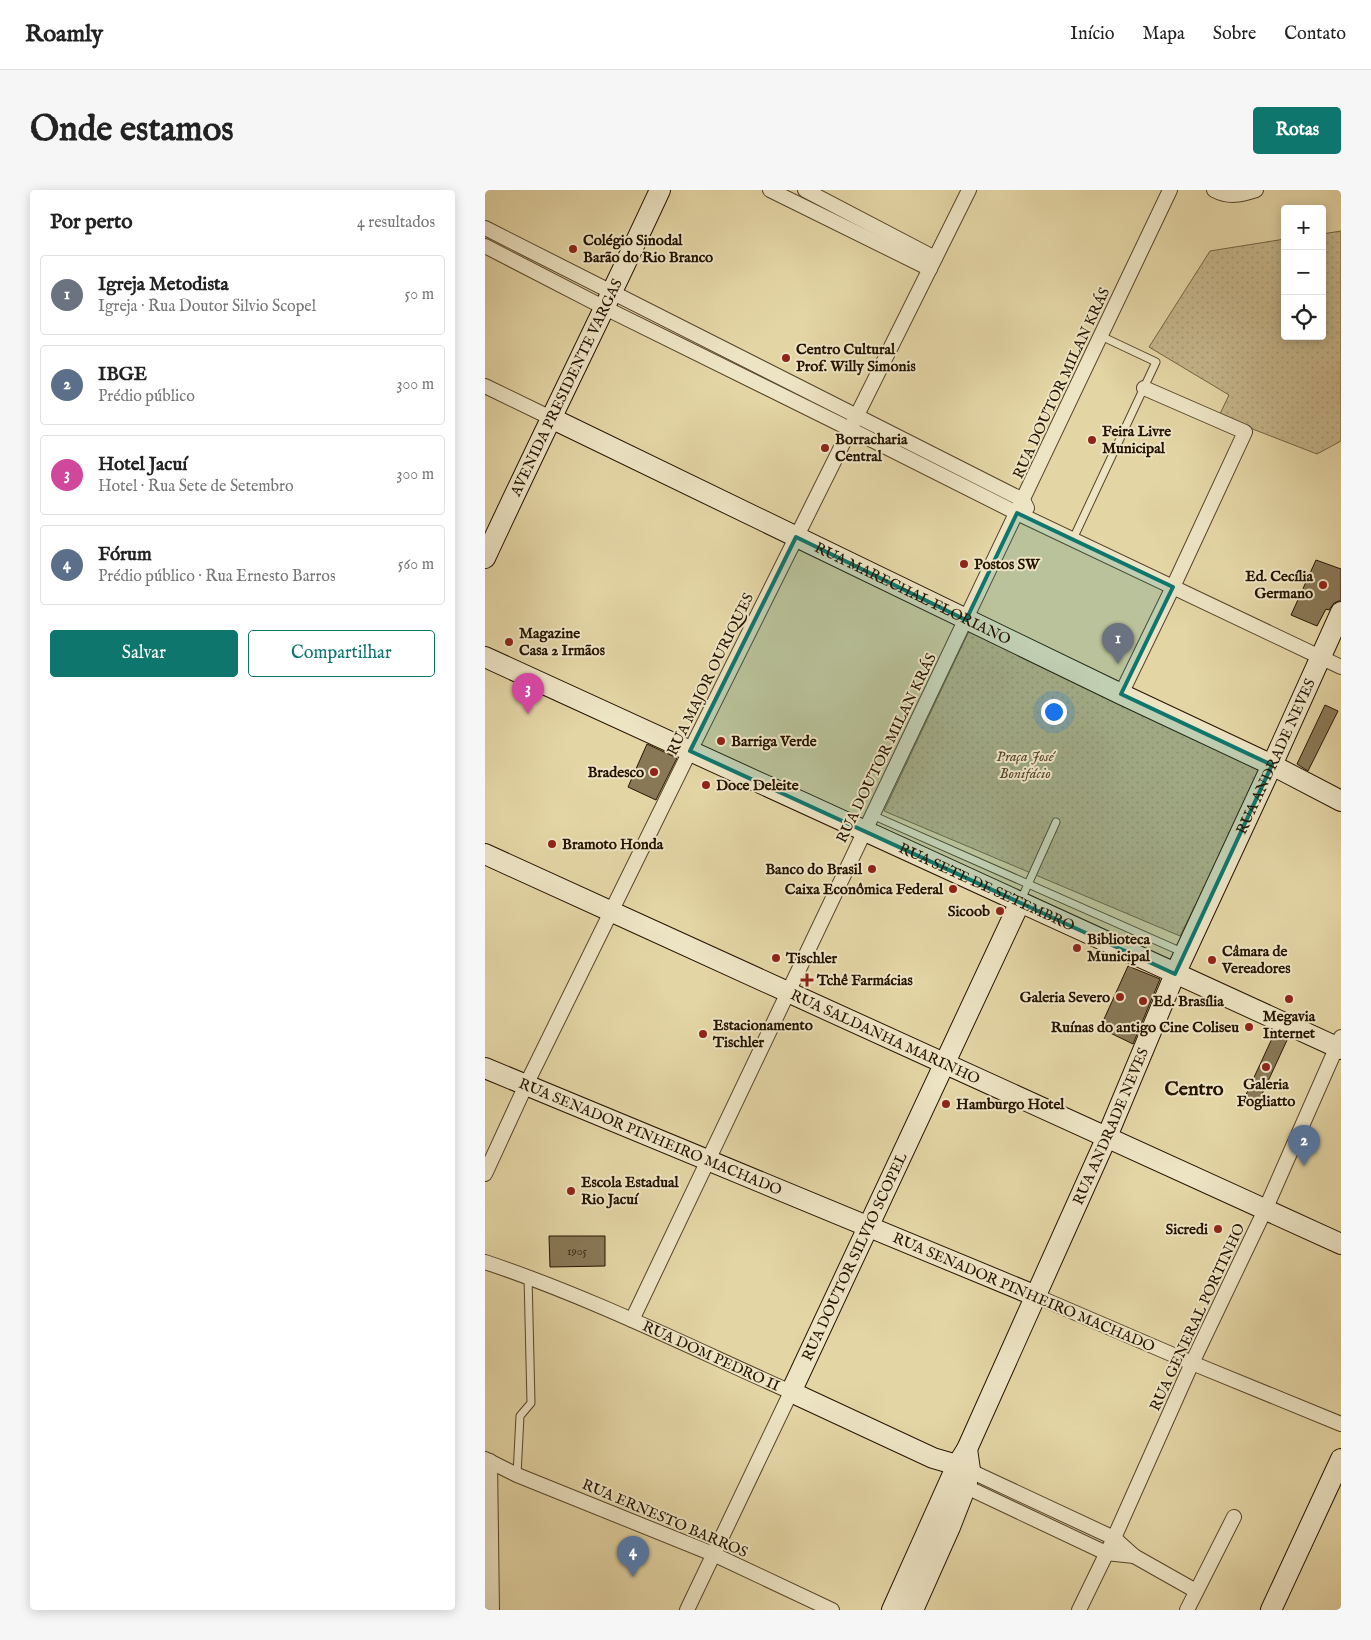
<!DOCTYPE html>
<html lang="pt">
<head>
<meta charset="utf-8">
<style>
	body { margin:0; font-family:"IM FELL English",serif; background:#f6f6f6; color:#222 }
	.controls { position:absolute; right:15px; top:15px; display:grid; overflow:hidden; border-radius:5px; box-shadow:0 2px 12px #0003 }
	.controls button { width:45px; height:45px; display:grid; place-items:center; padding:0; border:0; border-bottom:1px solid #e0e0e0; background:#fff; color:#222; font:25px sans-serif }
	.you { position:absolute; left:568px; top:521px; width:18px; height:18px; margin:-12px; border:4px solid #fff; border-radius:50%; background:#1a73e8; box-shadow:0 0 0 8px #1a73e833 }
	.badge { display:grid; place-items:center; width:32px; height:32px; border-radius:50%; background:#0f766e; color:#fff; font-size:16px; font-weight:700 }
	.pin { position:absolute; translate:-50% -41px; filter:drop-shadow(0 1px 2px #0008) }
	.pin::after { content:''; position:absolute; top:26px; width:18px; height:15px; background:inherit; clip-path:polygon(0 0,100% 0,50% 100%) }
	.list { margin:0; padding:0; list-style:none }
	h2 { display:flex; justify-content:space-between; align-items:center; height:65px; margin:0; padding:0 20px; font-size:21px }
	h2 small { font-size:16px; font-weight:400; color:#767676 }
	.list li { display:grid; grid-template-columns:32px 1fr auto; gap:15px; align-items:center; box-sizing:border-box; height:80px; margin:0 10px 10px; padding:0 10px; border:1px solid #e0e0e0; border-radius:5px }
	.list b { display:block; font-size:19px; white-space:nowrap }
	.list p { margin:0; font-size:16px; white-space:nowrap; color:#767676 }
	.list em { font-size:16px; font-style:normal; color:#767676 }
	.actions { display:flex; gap:10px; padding:15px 20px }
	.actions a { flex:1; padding:11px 0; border:1px solid #0f766e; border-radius:5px; text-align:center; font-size:18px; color:#0f766e }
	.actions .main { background:#0f766e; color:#fff }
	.icon { flex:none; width:28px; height:28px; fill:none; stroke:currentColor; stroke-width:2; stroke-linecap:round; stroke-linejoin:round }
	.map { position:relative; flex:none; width:856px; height:1420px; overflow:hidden; border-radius:5px }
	header { display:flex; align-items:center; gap:30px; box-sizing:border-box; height:70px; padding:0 25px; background:#fff; border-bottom:1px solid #e0e0e0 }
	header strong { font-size:24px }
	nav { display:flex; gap:28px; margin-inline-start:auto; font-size:18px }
	.intro { display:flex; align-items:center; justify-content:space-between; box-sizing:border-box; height:120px; padding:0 30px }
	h1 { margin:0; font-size:35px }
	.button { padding:12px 22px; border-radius:5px; background:#0f766e; color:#fff; font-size:18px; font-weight:700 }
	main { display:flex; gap:30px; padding:0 30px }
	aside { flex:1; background:#fff; border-radius:5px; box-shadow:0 2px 12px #0003 }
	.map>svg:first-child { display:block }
	.park { fill:url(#park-dots); stroke:#756444 }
	.building { fill:#897856; stroke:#261400 }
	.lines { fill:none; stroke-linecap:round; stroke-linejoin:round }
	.lane-casing { stroke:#564429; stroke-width:9 }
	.street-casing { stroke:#564429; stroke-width:16 }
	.secondary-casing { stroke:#261400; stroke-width:22 }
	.lane { stroke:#ede4c4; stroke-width:7 }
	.street { stroke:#ede4c4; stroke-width:14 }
	.secondary { stroke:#ede4c4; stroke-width:20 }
	.marked { fill:#0f766e; fill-opacity:0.2; stroke:#0f766e; stroke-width:4; stroke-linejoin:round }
	.poi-dot { fill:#8f2418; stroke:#ede4c4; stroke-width:2 }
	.labels { text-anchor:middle; stroke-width:4; stroke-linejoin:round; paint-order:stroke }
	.number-label { font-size:12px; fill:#3f2d16 }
	.poi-label { font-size:15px; font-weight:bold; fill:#261400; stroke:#ede4c4; text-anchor:start }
	.street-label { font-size:15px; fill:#261400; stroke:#ede4c4 }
	.park-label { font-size:15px; font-style:italic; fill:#554429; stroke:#ede4c4 }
	.district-label { font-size:20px; font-weight:bold; fill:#261400; stroke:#ede4c4 }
</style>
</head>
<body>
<header>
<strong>Roamly</strong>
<nav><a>Início</a><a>Mapa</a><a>Sobre</a><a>Contato</a></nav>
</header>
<div class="intro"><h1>Onde estamos</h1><a class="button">Rotas</a></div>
<main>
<aside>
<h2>Por perto<small>4 resultados</small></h2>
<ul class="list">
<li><span class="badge" style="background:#6b7280">1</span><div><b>Igreja Metodista</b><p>Igreja · Rua Doutor Silvio Scopel</p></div><em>50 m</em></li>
<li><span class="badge" style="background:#5c6f8a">2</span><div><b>IBGE</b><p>Prédio público</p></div><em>300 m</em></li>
<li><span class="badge" style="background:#d1479c">3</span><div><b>Hotel Jacuí</b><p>Hotel · Rua Sete de Setembro</p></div><em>300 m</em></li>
<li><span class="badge" style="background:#5c6f8a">4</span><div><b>Fórum</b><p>Prédio público · Rua Ernesto Barros</p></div><em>560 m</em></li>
</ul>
<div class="actions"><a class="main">Salvar</a><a>Compartilhar</a></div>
</aside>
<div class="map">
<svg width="856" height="1420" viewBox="0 0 856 1420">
	<defs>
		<pattern id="park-dots" width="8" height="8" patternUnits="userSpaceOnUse" patternTransform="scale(1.25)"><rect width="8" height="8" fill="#c4b489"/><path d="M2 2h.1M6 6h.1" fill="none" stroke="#a89a74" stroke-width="1.8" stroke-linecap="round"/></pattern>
	</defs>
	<rect width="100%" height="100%" fill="#e4d5a5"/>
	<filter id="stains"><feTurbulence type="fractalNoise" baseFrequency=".004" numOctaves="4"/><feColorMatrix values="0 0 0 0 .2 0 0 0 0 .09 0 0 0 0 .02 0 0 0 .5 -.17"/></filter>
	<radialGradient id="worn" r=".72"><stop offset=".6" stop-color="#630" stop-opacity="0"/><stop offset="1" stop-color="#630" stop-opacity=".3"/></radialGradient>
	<!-- park -->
	<g class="park">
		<polygon points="856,41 856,251 832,264 734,226 744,205 664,157 725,61 800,49 800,146 837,146 837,44"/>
		<polygon points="485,439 777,580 695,746 399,621"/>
	</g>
	<!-- building -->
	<g class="building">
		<polygon points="831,370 856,379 856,410 849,413 844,420 841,419 832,436 806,425"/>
		<polygon points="840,515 853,521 823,581 812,574"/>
		<polygon points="162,554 192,568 171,610 143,597"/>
		<polygon points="643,776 675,789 648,854 615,838"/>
		<polygon points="790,842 803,848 772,915 759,909"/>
		<polygon points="64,1046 120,1046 120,1076 65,1077"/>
	</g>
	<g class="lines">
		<!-- lane casing -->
		<g class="lane-casing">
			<g id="lane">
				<polyline points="588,349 671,172 616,146"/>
				<polyline points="387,625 697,762"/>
				<polyline points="535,712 571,632"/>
				<polyline points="32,1285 35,1226 46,1213 43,1086"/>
			</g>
		</g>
		<!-- street casing -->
		<g class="street-casing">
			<g id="street">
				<polyline points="285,0 445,79"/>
				<polyline points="320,0 450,68"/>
				<path d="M729,0C744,8 755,5 771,0"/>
				<polyline points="0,38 538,310 542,318"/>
				<polyline points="0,56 120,118 365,239 532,323 856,477"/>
				<polyline points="0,196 66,228"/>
				<polyline points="636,504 688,397 760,242 659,198"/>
				<polyline points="0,984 41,895 205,561 484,0"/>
				<path id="s1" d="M0,1072C105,1107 205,1157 306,1202L202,1420"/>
				<polyline points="551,1106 707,1173 856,1234"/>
				<polyline points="147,1130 685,0"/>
				<polyline points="0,1269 32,1285 228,1364 347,1420"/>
				<polyline points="5,1271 7,1420"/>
				<polyline points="477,1277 629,1348 649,1366 711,1401"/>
				<polyline points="473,1293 621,1363 649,1366"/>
				<polyline points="594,1420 629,1348 707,1173 780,1020 856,847"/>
				<polyline points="702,1420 749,1327"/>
			</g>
		</g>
		<!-- secondary casing -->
		<g class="secondary-casing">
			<g id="secondary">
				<path id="s2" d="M66,228L636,504L787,575L856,611"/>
				<path id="s3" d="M0,368C57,245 118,123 175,0"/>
				<path id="s4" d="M0,467L856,859"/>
				<path id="s5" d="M0,664C101,711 204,756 305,803C489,887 672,972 856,1054"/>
				<path id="s6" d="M0,878L551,1106"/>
				<path id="s7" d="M472,1275L448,1268L306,1202L535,712"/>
				<path id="s8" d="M407,1420L472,1275L482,1259L621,949L690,784L787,575L856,422"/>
				<polyline points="428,1420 465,1337 481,1296 485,1280 482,1259"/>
				<polyline points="786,1420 856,1269"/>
			</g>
		</g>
		<!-- lane -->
		<use href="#lane" class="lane"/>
		<!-- street -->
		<use href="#street" class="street"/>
		<!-- secondary -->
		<use href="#secondary" class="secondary"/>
	</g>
	<!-- marked area -->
	<path class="marked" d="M532,323L688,397L636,504L787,575L690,784L205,561L311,347L481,430Z"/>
	<!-- markers -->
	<g class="poi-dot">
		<circle cx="88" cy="59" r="5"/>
		<circle cx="301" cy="168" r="5"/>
		<circle cx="607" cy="250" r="5"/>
		<circle cx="340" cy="258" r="5"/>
		<circle cx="479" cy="374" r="5"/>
		<circle cx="838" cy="395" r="5"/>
		<circle cx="24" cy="452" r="5"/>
		<circle cx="236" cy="551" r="5"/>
		<circle cx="169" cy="582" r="5"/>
		<circle cx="221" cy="595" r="5"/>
		<circle cx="67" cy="654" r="5"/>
		<circle cx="387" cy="679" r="5"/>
		<circle cx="468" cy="699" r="5"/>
		<circle cx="515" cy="721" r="5"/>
		<circle cx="592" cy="758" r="5"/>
		<circle cx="291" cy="768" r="5"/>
		<circle cx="727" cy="770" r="5"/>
		<path d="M319.5 782.5h5v5h5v5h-5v5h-5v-5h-5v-5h5z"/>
		<circle cx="635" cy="807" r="5"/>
		<circle cx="804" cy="809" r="5"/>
		<circle cx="658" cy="811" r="5"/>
		<circle cx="764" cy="837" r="5"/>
		<circle cx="218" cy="844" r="5"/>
		<circle cx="781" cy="877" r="5"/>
		<circle cx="461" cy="914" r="5"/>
		<circle cx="86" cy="1001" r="5"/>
		<circle cx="733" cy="1039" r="5"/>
	</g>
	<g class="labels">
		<!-- number labels -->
		<g class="number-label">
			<text x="92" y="1065">1905</text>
		</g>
		<!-- poi labels -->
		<g class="poi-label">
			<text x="98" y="55">Colégio Sinodal<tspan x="98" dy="17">Barão do Rio Branco</tspan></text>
			<text x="311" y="164">Centro Cultural<tspan x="311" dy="17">Prof. Willy Simonis</tspan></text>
			<text x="617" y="246">Feira Livre<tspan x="617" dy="17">Municipal</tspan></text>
			<text x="350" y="254">Borracharia<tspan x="350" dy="17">Central</tspan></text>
			<text x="489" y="379">Postos SW</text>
			<text x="828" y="391" text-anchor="end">Ed. Cecília<tspan x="828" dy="17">Germano</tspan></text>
			<text x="34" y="448">Magazine<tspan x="34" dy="17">Casa 2 Irmãos</tspan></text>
			<text x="246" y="556">Barriga Verde</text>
			<text x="159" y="587" text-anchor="end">Bradesco</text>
			<text x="231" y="600">Doce Deleite</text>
			<text x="77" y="659">Bramoto Honda</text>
			<text x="377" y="684" text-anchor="end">Banco do Brasil</text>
			<text x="458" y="704" text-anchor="end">Caixa Econômica Federal</text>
			<text x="505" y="726" text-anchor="end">Sicoob</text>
			<text x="602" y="754">Biblioteca<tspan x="602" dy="17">Municipal</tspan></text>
			<text x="737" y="766">Câmara de<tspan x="737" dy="17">Vereadores</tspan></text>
			<text x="301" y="773">Tischler</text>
			<text x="332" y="795">Tchê Farmácias</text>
			<text x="625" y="812" text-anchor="end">Galeria Severo</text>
			<text x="668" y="816">Ed. Brasília</text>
			<text x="804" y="831" text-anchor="middle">Megavia<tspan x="804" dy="17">Internet</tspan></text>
			<text x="228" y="840">Estacionamento<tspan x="228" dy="17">Tischler</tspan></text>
			<text x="754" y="842" text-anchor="end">Ruínas do antigo Cine Coliseu</text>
			<text x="781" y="899" text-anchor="middle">Galeria<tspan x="781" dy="17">Fogliatto</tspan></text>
			<text x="471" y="919">Hamburgo Hotel</text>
			<text x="96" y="997">Escola Estadual<tspan x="96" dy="17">Rio Jacuí</tspan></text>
			<text x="723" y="1044" text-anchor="end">Sicredi</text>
		</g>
		<!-- street labels -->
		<g class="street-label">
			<text transform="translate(576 193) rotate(-65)" y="5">RUA DOUTOR MILAN KRÁS</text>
			<text dy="5" stroke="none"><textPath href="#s3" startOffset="189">AVENIDA PRESIDENTE VARGAS</textPath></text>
			<text dy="5" stroke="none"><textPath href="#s2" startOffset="402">RUA MARECHAL FLORIANO</textPath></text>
			<text transform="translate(225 484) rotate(-64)" y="5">RUA MAJOR OURIQUES</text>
			<text transform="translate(401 558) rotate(-64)" y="5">RUA DOUTOR MILAN KRÁS</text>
			<text dy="5" stroke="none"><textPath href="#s8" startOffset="936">RUA ANDRADE NEVES</textPath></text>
			<text dy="5" stroke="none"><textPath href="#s4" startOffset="552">RUA SETE DE SETEMBRO</textPath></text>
			<text dy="5" stroke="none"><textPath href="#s5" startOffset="440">RUA SALDANHA MARINHO</textPath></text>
			<text dy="5" stroke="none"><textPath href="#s8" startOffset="531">RUA ANDRADE NEVES</textPath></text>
			<text dy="5" stroke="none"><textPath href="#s6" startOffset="179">RUA SENADOR PINHEIRO MACHADO</textPath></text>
			<text dy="5" stroke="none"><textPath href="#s7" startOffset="331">RUA DOUTOR SILVIO SCOPEL</textPath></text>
			<text transform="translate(539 1102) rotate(23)" y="5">RUA SENADOR PINHEIRO MACHADO</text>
			<text transform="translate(712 1127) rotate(-65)" y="5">RUA GENERAL PORTINHO</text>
			<text dy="5" stroke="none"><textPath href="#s1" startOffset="245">RUA DOM PEDRO II</textPath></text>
			<text transform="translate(180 1328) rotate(23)" y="5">RUA ERNESTO BARROS</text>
		</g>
		<!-- park labels -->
		<g class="park-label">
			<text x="540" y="571">Praça José<tspan x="540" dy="17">Bonifácio</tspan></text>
		</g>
		<!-- district labels -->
		<g class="district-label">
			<text x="709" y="905">Centro</text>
		</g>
	</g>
	<rect width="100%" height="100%" filter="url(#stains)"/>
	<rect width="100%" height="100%" fill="url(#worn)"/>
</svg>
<div class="controls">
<button>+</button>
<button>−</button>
<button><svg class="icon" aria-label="locate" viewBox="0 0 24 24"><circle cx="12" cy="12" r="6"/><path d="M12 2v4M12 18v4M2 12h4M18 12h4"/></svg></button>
</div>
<div class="you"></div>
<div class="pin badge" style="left:633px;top:474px;background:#6b7280">1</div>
<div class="pin badge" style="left:819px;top:976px;background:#5c6f8a">2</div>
<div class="pin badge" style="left:43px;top:524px;background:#d1479c">3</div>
<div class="pin badge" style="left:148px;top:1387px;background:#5c6f8a">4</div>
</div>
</main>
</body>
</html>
